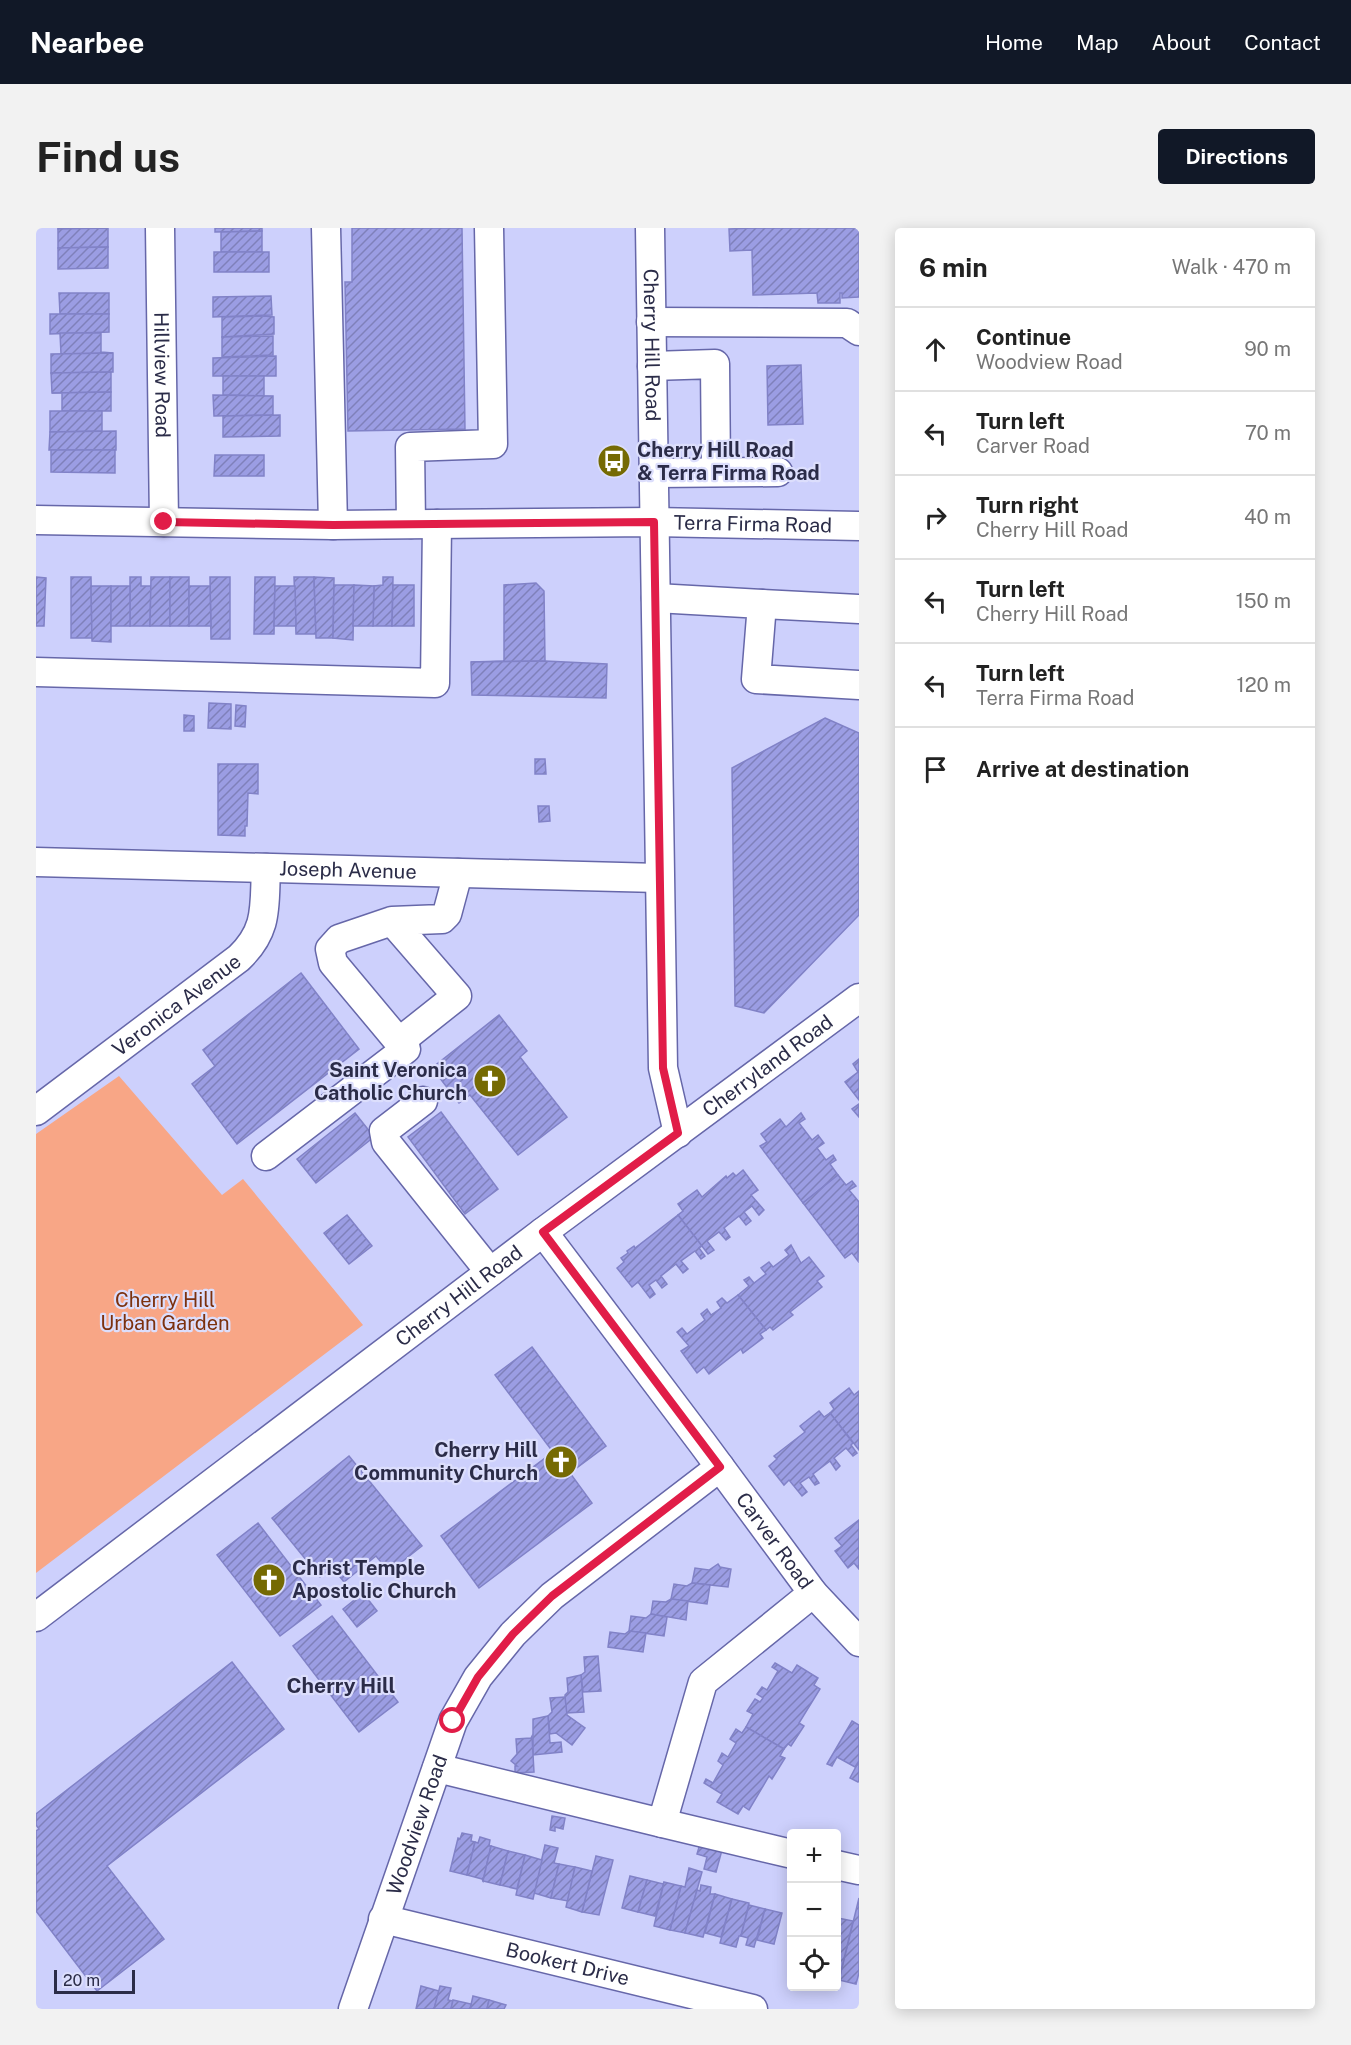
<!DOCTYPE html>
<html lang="en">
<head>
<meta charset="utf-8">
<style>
	body { margin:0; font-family:"Public Sans",sans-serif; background:#f2f2f2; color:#222 }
	.controls { position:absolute; right:18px; bottom:18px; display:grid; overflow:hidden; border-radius:6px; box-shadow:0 3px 15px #0003 }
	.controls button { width:54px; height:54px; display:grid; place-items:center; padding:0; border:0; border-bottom:2px solid #e0e0e0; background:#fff; color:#222; font:30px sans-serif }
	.scale { position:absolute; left:18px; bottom:15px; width:81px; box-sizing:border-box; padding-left:6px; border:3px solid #2b2c48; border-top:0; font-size:16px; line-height:21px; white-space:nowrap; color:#2b2c48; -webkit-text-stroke:4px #dcdefc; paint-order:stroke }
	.stop { position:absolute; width:18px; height:18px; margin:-14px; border:4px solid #e11d48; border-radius:50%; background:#fff }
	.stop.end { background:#e11d48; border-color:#fff; box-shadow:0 2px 6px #0008 }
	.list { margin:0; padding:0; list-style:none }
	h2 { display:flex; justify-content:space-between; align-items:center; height:78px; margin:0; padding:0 24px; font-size:26px }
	h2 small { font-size:20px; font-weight:400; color:#767676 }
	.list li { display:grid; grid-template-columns:39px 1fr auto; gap:18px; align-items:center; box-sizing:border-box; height:84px; padding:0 24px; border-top:2px solid #e0e0e0 }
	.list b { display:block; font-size:22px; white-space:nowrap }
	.list p { margin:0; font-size:20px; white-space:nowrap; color:#767676 }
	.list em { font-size:20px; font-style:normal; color:#767676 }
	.icon { flex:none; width:33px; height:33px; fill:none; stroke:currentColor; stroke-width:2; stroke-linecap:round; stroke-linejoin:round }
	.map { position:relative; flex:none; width:823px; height:1781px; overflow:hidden; border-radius:6px }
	header { display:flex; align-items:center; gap:36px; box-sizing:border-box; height:84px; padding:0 30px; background:#111827; color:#fff }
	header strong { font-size:28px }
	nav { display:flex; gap:33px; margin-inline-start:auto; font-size:21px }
	.intro { display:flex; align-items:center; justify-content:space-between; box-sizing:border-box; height:144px; padding:0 36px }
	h1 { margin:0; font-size:42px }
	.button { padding:15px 27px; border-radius:6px; background:#111827; color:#fff; font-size:21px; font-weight:700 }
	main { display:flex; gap:36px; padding:0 36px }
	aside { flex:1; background:#fff; border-radius:6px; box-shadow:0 3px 15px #0003 }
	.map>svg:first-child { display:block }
	.green { fill:#f8a686 }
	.building { fill:url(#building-hatch); stroke:#8182c7; stroke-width:1.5 }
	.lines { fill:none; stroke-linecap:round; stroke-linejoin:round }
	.minor-casing { stroke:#6667a9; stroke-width:31 }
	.minor { stroke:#fff; stroke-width:28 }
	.route { stroke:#e11d48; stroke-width:8 }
	.labels { text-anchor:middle; stroke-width:4.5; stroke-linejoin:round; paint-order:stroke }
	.street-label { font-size:20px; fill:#2b2c48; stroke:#dcdefc }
	.poi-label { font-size:20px; font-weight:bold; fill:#2b2c48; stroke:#dcdefc; text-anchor:start }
	.park-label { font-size:20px; fill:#7c310e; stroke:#dcdefc }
	.neighbourhood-label { font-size:21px; font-weight:bold; fill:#2b2c48; stroke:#dcdefc }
</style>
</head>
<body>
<header>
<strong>Nearbee</strong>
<nav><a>Home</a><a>Map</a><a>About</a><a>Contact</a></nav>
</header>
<div class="intro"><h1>Find us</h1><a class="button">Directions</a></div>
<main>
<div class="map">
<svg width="823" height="1781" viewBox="0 0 823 1781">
	<defs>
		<pattern id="building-hatch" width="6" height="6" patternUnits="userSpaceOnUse" patternTransform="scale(1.5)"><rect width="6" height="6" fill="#9b9de3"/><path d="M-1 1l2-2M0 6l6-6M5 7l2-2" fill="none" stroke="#7f80ba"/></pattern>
	</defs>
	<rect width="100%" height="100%" fill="#cdd0fc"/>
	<!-- green -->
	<polygon class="green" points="83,848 186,967 207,951 327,1097 0,1345 0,906"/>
	<!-- building -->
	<g class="building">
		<polygon points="22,0 72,0 22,1"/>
		<polygon points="72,0 72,19 22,20 22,1"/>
		<polygon points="179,0 226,0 226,3 179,4"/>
		<polygon points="316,0 426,0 429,201 312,203 309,54 316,54"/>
		<polygon points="716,0 823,0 823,69 806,70 806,65 804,65 804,75 782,75 781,65 717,67 716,22 694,23 693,1"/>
		<polygon points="226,3 226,24 185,24 185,4"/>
		<polygon points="72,19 72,40 22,41 22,20"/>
		<rect x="178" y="24" width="55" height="20"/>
		<polygon points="23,65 73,65 73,86 24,86"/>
		<polygon points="235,68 236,87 177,89 177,69"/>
		<polygon points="14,86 73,86 73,104 14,106"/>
		<polygon points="228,88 238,89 238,106 186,109 186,89"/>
		<polygon points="24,105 65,105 65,124 77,125 25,126"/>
		<polygon points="237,108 237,127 186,129 186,109"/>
		<polygon points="77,125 77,144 15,145 15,126"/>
		<polygon points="240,128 240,148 177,148 177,130"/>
		<polygon points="765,137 767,196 732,197 731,138"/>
		<polygon points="75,144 75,164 16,165 15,145"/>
		<polygon points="187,148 228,148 228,168 187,167"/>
		<polygon points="75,164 75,183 26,183 26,165 16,165"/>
		<polygon points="177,167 237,168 237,187 178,188"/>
		<polygon points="14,183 66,183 66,203 14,204"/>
		<polygon points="244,187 244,208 187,209 187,188"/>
		<polygon points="80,203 80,222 13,222 14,204"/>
		<polygon points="15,222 79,222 79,245 15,244"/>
		<polygon points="179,227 228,227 228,248 178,248"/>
		<polygon points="0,349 10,350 8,398 0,398"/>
		<polygon points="35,349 55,349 56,410 35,410"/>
		<polygon points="94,349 105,349 105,358 115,358 114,398 94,398"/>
		<polygon points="115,349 134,349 134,398 114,398"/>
		<rect x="134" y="349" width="19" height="49"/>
		<polygon points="174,349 194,349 194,411 175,411"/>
		<polygon points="219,349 239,349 238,406 218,406"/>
		<polygon points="258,349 278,349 280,406 260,406"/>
		<polygon points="278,349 298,350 297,410 280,410"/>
		<polygon points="347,349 357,349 356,398 337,398 338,358 347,357"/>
		<polygon points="500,355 508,363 509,433 435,434 468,433 468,357"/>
		<polygon points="298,357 318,357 317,412 297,410"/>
		<polygon points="318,357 338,358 337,398 317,398"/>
		<polygon points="357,357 378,357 378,398 356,398"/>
		<polygon points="55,358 75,358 75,414 56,413"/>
		<rect x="75" y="358" width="19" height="40"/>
		<polygon points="153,358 174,358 175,398 153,398"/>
		<polygon points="239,358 259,358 260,398 238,398"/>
		<polygon points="509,433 571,436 570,470 436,467 435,434"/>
		<polygon points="173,475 195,476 195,501 172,500"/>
		<polygon points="200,477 210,478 209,499 199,498"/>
		<polygon points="148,487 158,488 158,503 148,503"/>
		<polygon points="789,490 823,505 823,687 728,785 699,778 696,540"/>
		<polygon points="499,531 509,531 510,546 499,546"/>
		<polygon points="182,536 222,536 222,566 212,565 211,598 209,598 209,608 182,607"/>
		<polygon points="502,578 513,578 514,593 503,594"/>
		<polygon points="265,745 323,821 201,916 156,856 179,838 167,822"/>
		<polygon points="463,787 491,823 484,829 531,889 482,927 434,867 423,875 396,840"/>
		<polygon points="823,831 823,872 809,854 822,844 817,836"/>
		<polygon points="823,876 823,889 816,881"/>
		<polygon points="405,884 462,961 429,986 372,909"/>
		<polygon points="319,885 338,909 280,955 261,931"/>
		<polygon points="765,885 769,891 763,895 776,912 782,907 788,915 781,920 790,932 797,927 800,932 794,936 802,947 767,975 724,918 731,914 725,906 744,891 750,899"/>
		<polygon points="707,942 722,962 715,967 728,982 723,987 716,978 708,984 715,993 710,997 703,988 688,1000 694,1009 690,1012 683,1004 671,1013 678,1022 672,1026 642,987 647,983 642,976 661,962 666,969 690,948 691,950 697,945 700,948"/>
		<polygon points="802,947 810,957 816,953 820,958 813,962 823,974 822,1033 816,1025 809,1030 767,975"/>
		<polygon points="311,987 336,1018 313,1036 288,1005"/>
		<polygon points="642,987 666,1018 663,1020 669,1028 665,1031 659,1023 645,1033 652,1041 647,1045 640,1036 625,1048 631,1056 626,1060 620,1052 613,1057 619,1066 614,1070 602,1054 596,1059 581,1040 588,1034 585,1030 592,1025 591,1023 598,1018 599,1020"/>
		<polygon points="755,1017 765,1035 773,1029 788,1048 781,1053 786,1059 754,1084 757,1087 737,1102 734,1099 730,1102 702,1067 713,1058 708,1052 713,1049 718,1055 730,1046 725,1040 733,1034 737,1039 753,1027 749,1022"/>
		<polygon points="702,1067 730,1102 724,1106 727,1110 707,1125 705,1121 673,1146 668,1139 661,1145 645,1123 653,1118 641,1104 646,1100 651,1106 669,1092 665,1086 671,1081 675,1087 685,1080 681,1074 686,1070 691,1075"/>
		<polygon points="496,1119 570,1218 534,1245 556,1275 443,1360 405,1308 517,1224 459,1147"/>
		<polygon points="813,1160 818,1167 823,1163 823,1222 794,1185 798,1181 794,1175"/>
		<polygon points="783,1183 788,1189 794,1185 817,1215 815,1217 821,1225 817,1228 810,1220 798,1230 804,1238 800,1242 794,1233 777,1246 783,1255 779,1257 773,1249 764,1255 771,1264 766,1268 753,1252 748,1257 733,1238 741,1231 738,1228 769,1204 764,1198"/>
		<polygon points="313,1228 386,1318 353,1344 340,1328 308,1354 296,1339 284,1349 236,1290"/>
		<polygon points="823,1292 823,1341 818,1335 812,1340 799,1323 806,1318 799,1310"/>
		<polygon points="222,1295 285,1377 244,1408 181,1327"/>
		<polygon points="682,1336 684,1339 695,1341 692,1359 656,1355 659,1340 673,1342"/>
		<polygon points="656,1355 674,1357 671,1376 635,1371 638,1356 651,1358"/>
		<polygon points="327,1365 341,1383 321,1399 307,1381"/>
		<polygon points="635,1371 652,1373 650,1392 615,1386 617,1373 630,1374"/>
		<polygon points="615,1386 631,1389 628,1408 593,1403 595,1388 610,1390"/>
		<polygon points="296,1388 362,1474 323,1504 257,1418"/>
		<polygon points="593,1403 610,1405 607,1424 572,1419 574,1404 589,1406"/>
		<polygon points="562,1428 565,1463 547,1464 545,1447 549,1444 548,1429"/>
		<polygon points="196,1434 248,1501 71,1638 128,1711 61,1763 0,1683 0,1603 3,1601 0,1597 0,1586"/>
		<polygon points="739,1435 756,1445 761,1437 782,1450 778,1457 784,1461 763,1495 768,1498 755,1518 752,1516 748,1521 710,1499 717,1486 711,1483 719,1471 724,1474 727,1470 721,1466 726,1459 731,1462 742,1443 736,1439"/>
		<polygon points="545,1447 548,1484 530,1485 529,1467 532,1464 531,1450"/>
		<polygon points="529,1469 531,1487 549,1500 536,1517 520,1505 514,1506 512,1488 516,1484 514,1470"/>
		<polygon points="512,1488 514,1515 525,1514 526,1524 497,1527 497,1491"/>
		<polygon points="816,1493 823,1497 823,1533 819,1539 801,1529 796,1538 791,1536"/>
		<polygon points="710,1499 748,1521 744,1528 749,1530 736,1551 733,1548 713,1582 707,1578 702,1586 681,1574 686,1566 668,1555 670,1551 677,1555 687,1537 682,1533 686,1525 692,1529 700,1515 694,1511 700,1501 706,1505"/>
		<polygon points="496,1508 498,1544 479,1545 479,1538 481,1538 475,1533 481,1526 480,1511 495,1510"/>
		<polygon points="823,1533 823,1553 822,1554 814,1550"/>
		<polygon points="516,1588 529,1590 527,1601 519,1599 519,1603 514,1602"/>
		<polygon points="426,1605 436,1607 435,1613 439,1614 431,1647 414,1643 422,1610 424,1611"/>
		<polygon points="444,1609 454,1612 453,1618 455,1618 447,1653 446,1651 431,1647 439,1614 442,1615"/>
		<polygon points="664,1616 686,1622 680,1644 668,1641 671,1629 661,1626"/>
		<polygon points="509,1617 522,1620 518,1635 523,1636 515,1670 498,1665"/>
		<polygon points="455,1618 472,1623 464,1657 447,1653"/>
		<polygon points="472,1623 489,1627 481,1661 464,1657"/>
		<polygon points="489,1627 506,1632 497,1671 480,1667"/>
		<polygon points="560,1628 577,1632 563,1687 546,1684"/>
		<polygon points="523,1636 539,1639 532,1673 515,1670"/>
		<polygon points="539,1639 556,1643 546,1684 530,1679"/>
		<polygon points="653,1640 666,1644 649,1705 634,1702 645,1658 649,1659"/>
		<polygon points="594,1648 611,1652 602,1684 586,1680"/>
		<polygon points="611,1652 627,1656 628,1654 619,1688 602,1684"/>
		<polygon points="628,1654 645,1658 634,1702 618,1698"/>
		<polygon points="665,1657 675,1659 674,1666 679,1666 667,1709 649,1705 661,1662 664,1663"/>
		<polygon points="679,1666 696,1671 685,1709 669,1705"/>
		<polygon points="823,1670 823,1745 820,1756 803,1752"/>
		<polygon points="696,1671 713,1675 705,1708 703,1708 700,1719 684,1715"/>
		<polygon points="713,1677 729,1681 718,1719 710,1717 712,1710 705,1708"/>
		<polygon points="729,1681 746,1685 738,1716 721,1712"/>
		<polygon points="802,1690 817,1693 803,1752 800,1752 800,1696"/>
		<polygon points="385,1758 403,1763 398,1781 380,1781"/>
		<polygon points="404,1758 415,1760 412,1772 417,1773 415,1781 398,1781"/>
		<polygon points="437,1768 453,1772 451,1781 434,1781"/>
		<polygon points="417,1772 435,1776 434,1781 415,1781"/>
		<polygon points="453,1772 470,1777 468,1781 451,1781"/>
	</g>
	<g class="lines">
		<!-- minor casing -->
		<g class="minor-casing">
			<g id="minor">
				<path id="s1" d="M124,0L128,294"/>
				<polyline points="290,0 297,297"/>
				<path id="s2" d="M614,0L627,840L642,905"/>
				<polyline points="615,94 811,95 823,103"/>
				<polyline points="616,138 679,136 680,244"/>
				<polyline points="618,245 742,244"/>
				<path id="s3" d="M0,292L297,297L618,294L823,298"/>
				<polyline points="375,296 374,219 457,216 453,0"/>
				<polyline points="620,370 726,376 720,451 823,457"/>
				<polyline points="726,376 823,381"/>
				<polyline points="0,444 399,455 401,296"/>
				<path id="s4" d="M0,634L623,650"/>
				<polyline points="356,693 421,768 363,814 297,735 294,721 303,711 356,693 406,691 411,686 422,645"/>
				<polyline points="387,873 348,903 350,914 454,1044"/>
				<path id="s5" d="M0,883L203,730C233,701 228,678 230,640"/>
				<polyline points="230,928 370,821 363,814"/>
				<path id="s6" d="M507,1004L667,1216L777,1365L823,1414"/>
				<path id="s7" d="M0,1389L507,1004L823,770"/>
				<polyline points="401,1540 626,1595 667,1454 777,1365"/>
				<polyline points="626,1595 756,1626"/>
				<polyline points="800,1637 823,1642"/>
				<path id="s8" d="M347,1691L717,1781"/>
				<path id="s9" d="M317,1781L417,1493L442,1449L477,1406L516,1368L684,1239"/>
			</g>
		</g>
		<!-- minor -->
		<use href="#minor" class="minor"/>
	</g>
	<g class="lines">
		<!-- route -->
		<polyline class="route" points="128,294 297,297 618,294 627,840 642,905 507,1004 684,1239 516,1368 477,1406 442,1449 417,1493"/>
	</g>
	<!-- icons -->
	<defs>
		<g id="bus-disc" transform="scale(1.725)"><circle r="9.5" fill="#756a03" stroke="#dcdefc"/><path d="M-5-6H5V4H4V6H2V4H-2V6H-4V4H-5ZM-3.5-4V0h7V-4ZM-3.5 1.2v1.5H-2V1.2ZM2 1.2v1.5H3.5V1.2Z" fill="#fff"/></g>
		<g id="church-disc" transform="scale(1.725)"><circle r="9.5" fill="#756a03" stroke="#dcdefc"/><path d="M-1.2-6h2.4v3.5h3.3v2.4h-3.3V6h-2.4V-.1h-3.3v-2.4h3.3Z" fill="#fff"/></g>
	</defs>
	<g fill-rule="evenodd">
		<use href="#bus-disc" x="578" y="233"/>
		<use href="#church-disc" x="454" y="853"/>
		<use href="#church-disc" x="525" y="1234"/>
		<use href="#church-disc" x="233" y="1352"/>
	</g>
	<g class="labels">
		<!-- street labels -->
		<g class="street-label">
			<text dy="7" stroke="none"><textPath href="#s2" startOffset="117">Cherry Hill Road</textPath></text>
			<text dy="7" stroke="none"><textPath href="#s1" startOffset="147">Hillview Road</textPath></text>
			<text dy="7" stroke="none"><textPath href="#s3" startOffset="717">Terra Firma Road</textPath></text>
			<text dy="7" stroke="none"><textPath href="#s4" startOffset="312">Joseph Avenue</textPath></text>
			<text dy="7" stroke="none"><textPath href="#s5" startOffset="176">Veronica Avenue</textPath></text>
			<text dy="7" stroke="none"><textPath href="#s7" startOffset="916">Cherryland Road</textPath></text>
			<text dy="7" stroke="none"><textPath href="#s7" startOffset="531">Cherry Hill Road</textPath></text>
			<text dy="7" stroke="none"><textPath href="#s6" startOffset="386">Carver Road</textPath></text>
			<text dy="7" stroke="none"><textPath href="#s9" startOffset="195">Woodview Road</textPath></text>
			<text dy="7" stroke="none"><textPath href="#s8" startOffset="190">Bookert Drive</textPath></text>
		</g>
		<!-- poi labels -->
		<g class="poi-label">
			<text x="601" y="229">Cherry Hill Road<tspan x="601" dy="23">&amp; Terra Firma Road</tspan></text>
			<text x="431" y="849" text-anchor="end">Saint Veronica<tspan x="431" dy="23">Catholic Church</tspan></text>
			<text x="502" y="1229" text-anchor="end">Cherry Hill<tspan x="502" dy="23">Community Church</tspan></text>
			<text x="256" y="1347">Christ Temple<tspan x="256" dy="23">Apostolic Church</tspan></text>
		</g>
		<!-- park labels -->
		<g class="park-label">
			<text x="129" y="1079">Cherry Hill<tspan x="129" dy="23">Urban Garden</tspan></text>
		</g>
		<!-- neighbourhood labels -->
		<g class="neighbourhood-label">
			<text x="305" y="1465">Cherry Hill</text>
		</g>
	</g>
</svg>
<div class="controls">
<button>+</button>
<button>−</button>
<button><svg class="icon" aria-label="locate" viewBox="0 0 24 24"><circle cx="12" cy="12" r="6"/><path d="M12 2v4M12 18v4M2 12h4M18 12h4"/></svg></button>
</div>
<div class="scale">20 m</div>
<div class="stop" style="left:417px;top:1493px"></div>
<div class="stop end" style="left:128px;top:294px"></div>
</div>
<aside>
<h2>6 min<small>Walk · 470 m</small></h2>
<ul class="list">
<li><svg class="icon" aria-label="ahead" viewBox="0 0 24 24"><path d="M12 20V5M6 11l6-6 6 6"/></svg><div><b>Continue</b><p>Woodview Road</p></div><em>90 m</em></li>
<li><svg class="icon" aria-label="left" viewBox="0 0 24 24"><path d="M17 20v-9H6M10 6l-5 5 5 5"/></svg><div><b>Turn left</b><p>Carver Road</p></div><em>70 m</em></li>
<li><svg class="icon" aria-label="right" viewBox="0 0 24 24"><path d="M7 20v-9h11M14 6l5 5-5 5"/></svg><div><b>Turn right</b><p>Cherry Hill Road</p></div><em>40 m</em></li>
<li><svg class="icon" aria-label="left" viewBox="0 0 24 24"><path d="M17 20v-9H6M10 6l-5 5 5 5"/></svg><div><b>Turn left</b><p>Cherry Hill Road</p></div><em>150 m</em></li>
<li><svg class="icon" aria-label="left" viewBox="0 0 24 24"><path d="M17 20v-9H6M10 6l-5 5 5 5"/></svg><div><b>Turn left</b><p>Terra Firma Road</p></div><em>120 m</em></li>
<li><svg class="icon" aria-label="arrive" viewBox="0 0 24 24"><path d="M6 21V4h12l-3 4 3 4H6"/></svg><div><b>Arrive at destination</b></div></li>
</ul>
</aside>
</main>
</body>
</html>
